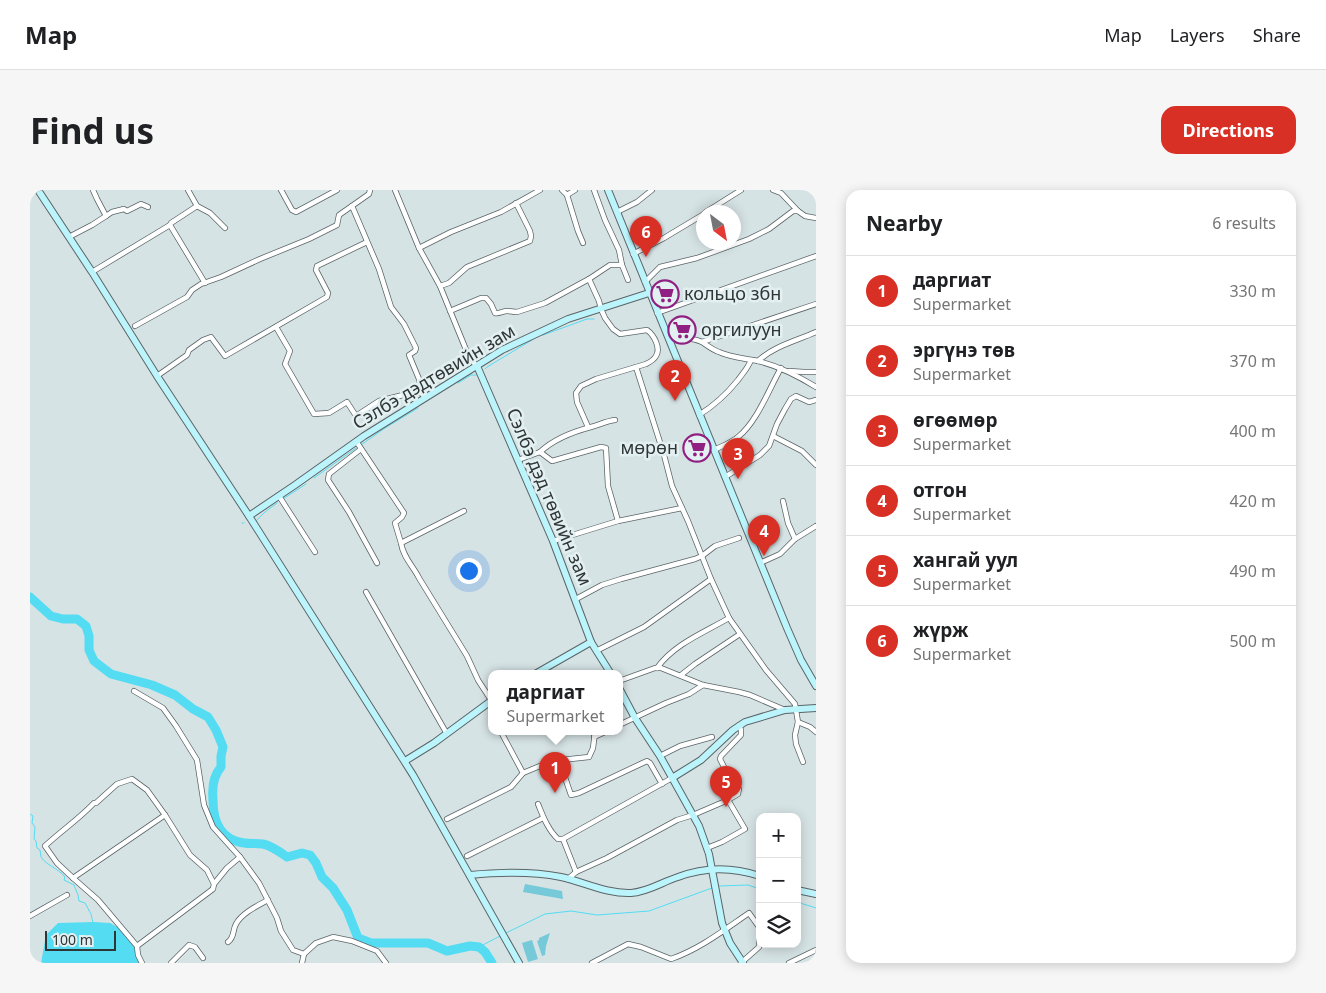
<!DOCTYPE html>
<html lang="en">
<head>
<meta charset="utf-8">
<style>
	body { margin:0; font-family:"Noto Sans",sans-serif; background:#f6f6f6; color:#202124 }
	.controls { position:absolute; right:15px; bottom:15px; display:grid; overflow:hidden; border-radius:10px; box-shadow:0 2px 12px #0003 }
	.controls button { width:45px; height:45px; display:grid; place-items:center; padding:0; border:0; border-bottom:1px solid #e0e0e0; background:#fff; color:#202124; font:25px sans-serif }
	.compass { position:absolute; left:666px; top:15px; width:45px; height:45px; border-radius:50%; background:#fff; box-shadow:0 2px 12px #0003; rotate:148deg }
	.scale { position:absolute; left:15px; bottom:12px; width:71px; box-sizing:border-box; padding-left:5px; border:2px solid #303535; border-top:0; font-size:14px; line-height:18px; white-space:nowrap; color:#303535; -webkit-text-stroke:4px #e3f0f2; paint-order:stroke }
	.you { position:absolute; left:438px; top:380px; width:18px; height:18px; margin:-12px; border:4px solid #fff; border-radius:50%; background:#1a73e8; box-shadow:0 0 0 8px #1a73e833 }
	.badge { display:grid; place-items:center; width:32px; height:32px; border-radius:50%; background:#d93025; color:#fff; font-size:16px; font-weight:700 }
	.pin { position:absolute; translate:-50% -41px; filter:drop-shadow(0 1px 2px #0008) }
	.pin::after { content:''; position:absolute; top:26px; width:18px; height:15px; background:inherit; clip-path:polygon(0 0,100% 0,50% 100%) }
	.popup { position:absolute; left:458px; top:480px; width:135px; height:65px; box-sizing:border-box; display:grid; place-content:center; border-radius:10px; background:#fff; filter:drop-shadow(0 1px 4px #0005); font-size:16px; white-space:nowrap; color:#757577 }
	.popup b { font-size:19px; color:#202124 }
	.popup::after { content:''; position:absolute; left:50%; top:100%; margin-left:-10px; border:10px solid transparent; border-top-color:#fff }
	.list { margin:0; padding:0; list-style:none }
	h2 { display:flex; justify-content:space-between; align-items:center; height:65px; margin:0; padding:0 20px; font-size:21px }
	h2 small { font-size:16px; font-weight:400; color:#757577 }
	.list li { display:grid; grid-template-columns:32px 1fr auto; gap:15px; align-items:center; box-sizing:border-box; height:70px; padding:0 20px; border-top:1px solid #e0e0e0 }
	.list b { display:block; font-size:19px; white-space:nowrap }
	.list p { margin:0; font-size:16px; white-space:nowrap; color:#757577 }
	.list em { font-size:16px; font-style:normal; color:#757577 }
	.icon { flex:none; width:28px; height:28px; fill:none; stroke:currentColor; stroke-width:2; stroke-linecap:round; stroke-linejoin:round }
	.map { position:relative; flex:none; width:786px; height:773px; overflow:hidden; border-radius:15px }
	header { display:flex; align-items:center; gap:30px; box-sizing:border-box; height:70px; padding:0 25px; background:#fff; border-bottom:1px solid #e0e0e0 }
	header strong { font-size:24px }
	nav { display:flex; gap:28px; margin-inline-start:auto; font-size:18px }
	.intro { display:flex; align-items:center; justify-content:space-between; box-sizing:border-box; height:120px; padding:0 30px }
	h1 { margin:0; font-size:35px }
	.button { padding:12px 22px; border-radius:15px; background:#d93025; color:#fff; font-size:18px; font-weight:700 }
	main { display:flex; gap:30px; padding:0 30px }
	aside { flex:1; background:#fff; border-radius:15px; box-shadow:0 2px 12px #0003 }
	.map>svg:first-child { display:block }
	.green { fill:#76c9d8 }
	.water { fill:#53dcf2 }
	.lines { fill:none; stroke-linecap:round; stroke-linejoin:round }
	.stream { stroke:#53dcf2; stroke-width:1 }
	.river { stroke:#53dcf2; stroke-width:9 }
	.street-casing { stroke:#5b6567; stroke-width:6 }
	.secondary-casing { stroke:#5b6567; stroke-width:8 }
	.street { stroke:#fff; stroke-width:4.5 }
	.secondary { stroke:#bcf4fc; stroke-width:6 }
	.labels { text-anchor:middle; stroke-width:5; stroke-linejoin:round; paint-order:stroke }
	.poi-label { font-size:18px; fill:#303535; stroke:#e3f0f2; text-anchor:start }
	.street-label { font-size:18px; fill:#303535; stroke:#e3f0f2 }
</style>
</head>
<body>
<header>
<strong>Map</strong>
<nav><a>Map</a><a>Layers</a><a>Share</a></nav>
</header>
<div class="intro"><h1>Find us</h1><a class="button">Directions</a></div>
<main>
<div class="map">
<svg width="786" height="773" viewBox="0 0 786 773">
	<rect width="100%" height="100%" fill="#d6e3e5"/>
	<!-- green -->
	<g class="green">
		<polygon points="495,694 532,701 533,709 493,702"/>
		<polygon points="520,743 516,756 515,765 512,766 507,751 509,750 509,748"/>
		<polygon points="502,750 508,769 498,772 492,753"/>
	</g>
	<!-- water -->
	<polygon class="water" points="64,732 80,733 89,738 103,754 111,773 11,773 16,745 28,733"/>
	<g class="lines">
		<!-- stream -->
		<g class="stream">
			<polyline points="513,145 557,129 564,129"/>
			<polyline points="455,179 457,177 502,150"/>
			<polyline points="428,193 441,185 446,185"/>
			<polyline points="331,255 355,238 388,218"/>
			<polyline points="284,288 326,258"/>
			<polyline points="253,309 276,294"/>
			<polyline points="226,331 235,322 247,313"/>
			<polyline points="212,333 214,333"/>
			<path d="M0,624L3,626L2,633L5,637L4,649L6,651L7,658L10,660L11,667C17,676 28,678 35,687L34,690L44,695L48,705L49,711L55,713L61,724L63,733"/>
			<polyline points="689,696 718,695 730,699"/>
			<polyline points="767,712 786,718"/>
			<polyline points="476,743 515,724 541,721 567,725 619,721 682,698"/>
			<polyline points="449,757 470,746"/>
		</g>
		<!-- river -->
		<path class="river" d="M0,407L21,426L33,429H47L56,436L59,446V460L64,471L81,484L122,495L145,505L163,519L178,527L186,540L193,557L191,566V577C183,586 182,599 183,610C183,631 191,650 214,653C220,654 227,653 233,654C242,656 250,662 257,667L272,663L280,665L286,673L292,687L303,698L317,720L328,748L341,753H398L417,761L440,756L449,757L455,762L462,773"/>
		<!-- street casing -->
		<g class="street-casing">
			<g id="street">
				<polyline points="158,0 167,16 180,23 195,38"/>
				<polyline points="251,0 262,20 266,22 307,0"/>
				<polyline points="365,0 389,58 410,96 439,167 442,171 447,176"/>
				<polyline points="532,0 537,5 545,0"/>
				<polyline points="564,0 575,30 589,60 592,75 598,90"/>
				<polyline points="537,5 548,41 553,53"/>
				<polyline points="167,16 141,33 140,35 175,93"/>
				<polyline points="322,16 349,79 361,117 374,134 386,158 385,161 379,165 389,189 389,201"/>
				<polyline points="768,21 775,26 786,28"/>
				<polyline points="587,22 607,12 622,0"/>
				<polyline points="676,22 711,0"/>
				<polyline points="76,26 82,22 94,19 97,21 111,14 118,17"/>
				<polyline points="39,47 62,35 76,26 67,9 63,0"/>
				<polyline points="389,58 421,42 471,22 510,0"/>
				<polyline points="603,64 634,48 674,24"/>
				<polyline points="62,82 140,35"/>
				<polyline points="615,92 630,77 667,68 719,49 739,39 763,21 768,21 751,3 743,0"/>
				<polyline points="410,96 419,93 437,77 500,51 501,46 500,41 486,13"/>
				<path d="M420,121L451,108H456L461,114L465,123C469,124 473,121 477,121C481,121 483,122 487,122L515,113L559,89L580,75H592"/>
				<polyline points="627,123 786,66"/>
				<polyline points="105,136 157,107 162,100 171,94 191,87 230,69 279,49 307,35 309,25 339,4 340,0"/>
				<polyline points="246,137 260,161 255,174 284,224 299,223 317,212 326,226 349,211 389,201 395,207"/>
				<path d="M640,151C652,148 660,147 672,152L786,114"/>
				<path d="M672,152C678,156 683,160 689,162C702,168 715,168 728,171C749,176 768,186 786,197"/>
				<path d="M728,171C744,156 766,151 786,142"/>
				<polyline points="606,177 634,265 642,296 658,331 681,389 699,428 736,480 765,514 768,532 765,545 766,554 773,572"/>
				<polyline points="759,181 774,182 786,182"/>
				<polyline points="127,186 157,165 159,160 173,150 181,147 195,166 297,107 298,103 286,80 287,76 337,52"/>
				<path d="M669,225C685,215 696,205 708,190C713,183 718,178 721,170"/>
				<path d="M585,230C576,231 569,235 561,237C542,242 524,249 510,262L522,271L571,257L576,258L578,296L588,331"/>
				<path d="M558,237L547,212L546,203L551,196L566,189L616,174C620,172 624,170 626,166C631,158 624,145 617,140L590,144L583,139L575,128L571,119L569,111L559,89"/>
				<polyline points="743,246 772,261 786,275"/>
				<polyline points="326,251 374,323 372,327 365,333 371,353"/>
				<polyline points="331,259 299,284 298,290 319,322 347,373"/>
				<path d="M684,260C692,256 701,253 708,247C727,232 739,199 751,178"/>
				<polyline points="488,270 510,262"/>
				<polyline points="695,287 730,265 739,256 747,234 755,219 761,209 766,206 779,212 786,210"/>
				<polyline points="249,306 285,362"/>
				<polyline points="753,311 758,333 765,349"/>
				<path d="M434,321L371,353C373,367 383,376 389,388L437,466L448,490L461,510"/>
				<polyline points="523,351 588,331 652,318"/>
				<polyline points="730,373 750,364 765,349 786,336"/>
				<polyline points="336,402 417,544"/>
				<polyline points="546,409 572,395 591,389 665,369 672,366 685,356 709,348"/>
				<polyline points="566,461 614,437 681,389"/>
				<path d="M627,478C644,454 675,442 699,428"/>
				<polyline points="651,485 665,474 710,444"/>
				<polyline points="589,491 625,478 631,478 673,495 709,502 720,505 755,520"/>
				<polyline points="104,501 133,518 146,536 167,570 174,615 183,637 210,667"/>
				<polyline points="768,532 780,537 786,542"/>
				<polyline points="589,535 636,513 659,504 673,495"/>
				<polyline points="564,547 575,542"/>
				<polyline points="630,566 650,556 682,547"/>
				<polyline points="529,570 541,605 549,603 617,571 620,573 632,594"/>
				<polyline points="493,583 522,571 559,567 563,558 565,542"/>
				<path d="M508,614C513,626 518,640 528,649H533L546,682"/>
				<polyline points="417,629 481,597 493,583 471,542"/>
				<polyline points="533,649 642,588"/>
				<polyline points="677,658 692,652 715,639 698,610"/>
				<polyline points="437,666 513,628"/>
				<path d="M43,688L27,673L15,656C31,641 49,629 64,613H66L87,594L102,589L117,600L135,625L160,665L177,680L184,694L183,699L107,756L108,765L112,773"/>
				<polyline points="538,689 546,682 577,668 647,630 663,625 698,610 708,604 709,599 695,579 690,569 691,566 711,545 711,540 709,535"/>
				<polyline points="184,694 197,678 210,667 229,693 247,728 251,741 263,760 274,764"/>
				<polyline points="0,726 37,705"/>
				<path d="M198,752C205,747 202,741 206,734C212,723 227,716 238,710"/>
				<polyline points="107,756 68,710 43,688 135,625"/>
				<polyline points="141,773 159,755 165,757 173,768"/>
				<polyline points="272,773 274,764 286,753 303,747 322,751 347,761 356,773"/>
				<path d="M562,773L598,754L611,757L641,769C670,759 694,740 719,723L729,737V757L711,773"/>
				<polyline points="759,773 786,760"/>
			</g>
		</g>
		<!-- secondary casing -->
		<g class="secondary-casing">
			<g id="secondary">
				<polyline points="8,0 62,82 127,186 219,326 383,585 489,773"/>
				<polyline points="578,0 757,438 771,470 786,496"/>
				<polyline points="447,176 523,351 561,452 581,484"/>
				<polyline points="219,326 265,295 334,246 472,160 538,129 619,103"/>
				<polyline points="505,484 561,452"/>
				<polyline points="589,498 605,528 630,566 669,636 679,664 692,733 700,753 713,773"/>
				<polyline points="375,571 404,553 461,511"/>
				<polyline points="642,588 671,570 703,540 715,532 755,520 786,518"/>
				<path d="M440,685C471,682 501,681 531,687C554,692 577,704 601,703C618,702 632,692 648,687C674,677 703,677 730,686"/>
				<polyline points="767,700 786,704"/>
			</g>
		</g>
		<!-- street -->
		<use href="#street" class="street"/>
		<!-- secondary -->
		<use href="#secondary" class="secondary"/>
	</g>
	<!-- icons -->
	<defs>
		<g id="supermarket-ring" transform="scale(1.4375)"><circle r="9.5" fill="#e3f0f2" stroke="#902081" stroke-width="1.5"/><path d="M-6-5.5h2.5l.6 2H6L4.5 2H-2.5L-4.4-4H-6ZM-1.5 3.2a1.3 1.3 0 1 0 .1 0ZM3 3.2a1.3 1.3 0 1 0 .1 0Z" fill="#902081"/></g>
	</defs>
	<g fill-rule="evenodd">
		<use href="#supermarket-ring" x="635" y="104"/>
		<use href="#supermarket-ring" x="652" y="140"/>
		<use href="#supermarket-ring" x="667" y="258"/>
	</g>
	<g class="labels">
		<!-- poi labels -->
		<g class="poi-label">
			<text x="654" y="110">кольцо збн</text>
			<text x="671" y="146">оргилуун</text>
			<text x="648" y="264" text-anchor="end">мөрөн</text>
		</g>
		<!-- street labels -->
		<g class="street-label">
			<text transform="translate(404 187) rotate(-31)" y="6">Сэлбэ дэдтөвийн зам</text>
			<text transform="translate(519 307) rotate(67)" y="6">Сэлбэ дэд төвийн зам</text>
		</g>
	</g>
</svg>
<div class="controls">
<button>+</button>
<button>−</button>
<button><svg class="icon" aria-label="layers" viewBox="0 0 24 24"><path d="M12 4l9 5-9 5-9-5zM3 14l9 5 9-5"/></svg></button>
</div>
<svg class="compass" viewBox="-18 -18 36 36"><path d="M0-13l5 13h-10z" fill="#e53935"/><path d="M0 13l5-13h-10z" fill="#757577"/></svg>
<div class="scale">100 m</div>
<div class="you"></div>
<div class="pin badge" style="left:525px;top:603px">1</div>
<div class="popup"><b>даргиат</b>Supermarket</div>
<div class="pin badge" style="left:645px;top:211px">2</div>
<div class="pin badge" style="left:708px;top:289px">3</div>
<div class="pin badge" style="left:734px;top:366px">4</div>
<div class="pin badge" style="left:696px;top:617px">5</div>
<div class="pin badge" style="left:616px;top:67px">6</div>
</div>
<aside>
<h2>Nearby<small>6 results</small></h2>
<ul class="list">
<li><span class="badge">1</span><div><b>даргиат</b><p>Supermarket</p></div><em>330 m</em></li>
<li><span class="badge">2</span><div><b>эргүнэ төв</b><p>Supermarket</p></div><em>370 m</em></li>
<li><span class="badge">3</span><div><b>өгөөмөр</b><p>Supermarket</p></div><em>400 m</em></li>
<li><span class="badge">4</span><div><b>отгон</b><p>Supermarket</p></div><em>420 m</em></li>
<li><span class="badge">5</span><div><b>хангай уул</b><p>Supermarket</p></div><em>490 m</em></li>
<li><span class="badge">6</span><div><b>жүрж</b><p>Supermarket</p></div><em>500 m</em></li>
</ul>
</aside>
</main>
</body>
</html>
